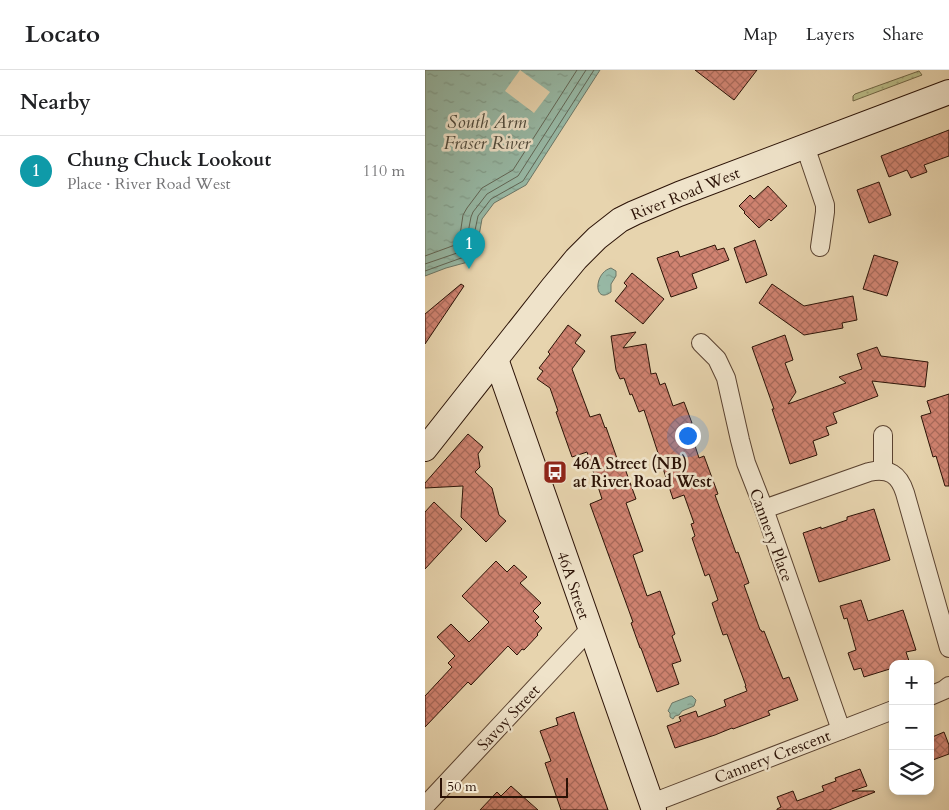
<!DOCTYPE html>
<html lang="en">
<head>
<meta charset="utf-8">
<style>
	body { margin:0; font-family:Cardo,serif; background:#f6f6f6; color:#202124 }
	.controls { position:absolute; right:15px; bottom:15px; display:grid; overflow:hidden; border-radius:10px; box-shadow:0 2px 8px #0003 }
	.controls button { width:45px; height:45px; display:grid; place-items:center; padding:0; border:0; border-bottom:1px solid #e0e0e0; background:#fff; color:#202124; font:25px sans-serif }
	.scale { position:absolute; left:15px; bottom:12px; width:128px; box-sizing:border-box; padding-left:5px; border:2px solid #2b1206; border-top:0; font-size:14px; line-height:18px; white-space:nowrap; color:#2b1206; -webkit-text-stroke:4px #efe3ca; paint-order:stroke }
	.you { position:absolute; left:262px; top:365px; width:18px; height:18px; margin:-12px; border:4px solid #fff; border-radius:50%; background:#1a73e8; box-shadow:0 0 0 8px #1a73e833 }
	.badge { display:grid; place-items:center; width:32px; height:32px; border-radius:50%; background:#8f2418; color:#fff; font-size:16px; font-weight:700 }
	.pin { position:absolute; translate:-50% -41px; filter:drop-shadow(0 1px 2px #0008) }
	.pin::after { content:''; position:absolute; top:26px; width:18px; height:15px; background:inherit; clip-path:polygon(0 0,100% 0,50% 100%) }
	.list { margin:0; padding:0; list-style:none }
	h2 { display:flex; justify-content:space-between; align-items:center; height:65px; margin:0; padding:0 20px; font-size:21px }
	h2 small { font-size:16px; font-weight:400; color:#757577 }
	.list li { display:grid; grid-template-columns:32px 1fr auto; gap:15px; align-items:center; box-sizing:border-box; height:70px; padding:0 20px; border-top:1px solid #e0e0e0 }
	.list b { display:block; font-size:19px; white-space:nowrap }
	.list p { margin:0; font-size:16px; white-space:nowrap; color:#757577 }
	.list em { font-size:16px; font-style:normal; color:#757577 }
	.icon { flex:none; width:28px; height:28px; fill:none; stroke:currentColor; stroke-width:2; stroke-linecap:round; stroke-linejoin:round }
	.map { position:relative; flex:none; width:524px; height:740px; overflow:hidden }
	header { display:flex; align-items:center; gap:30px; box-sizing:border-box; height:70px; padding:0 25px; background:#fff; border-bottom:1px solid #e0e0e0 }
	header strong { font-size:24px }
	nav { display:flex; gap:28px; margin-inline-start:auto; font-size:18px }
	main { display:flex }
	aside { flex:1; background:#fff }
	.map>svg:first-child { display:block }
	.grass { fill:url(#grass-dots); stroke:#726746 }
	.water { fill:url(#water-ripples); stroke:#6c7666 }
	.pier { fill:#e7d4ae }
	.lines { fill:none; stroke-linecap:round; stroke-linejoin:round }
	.shore { stroke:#616656; stroke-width:1 }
	.building { fill:url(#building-cross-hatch); stroke:#2b1206 }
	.street-casing { stroke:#5a4230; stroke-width:20 }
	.secondary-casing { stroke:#2b1206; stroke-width:26 }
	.street { stroke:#efe3ca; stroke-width:18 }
	.secondary { stroke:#efe3ca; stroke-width:24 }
	.labels { text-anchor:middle; stroke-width:5; stroke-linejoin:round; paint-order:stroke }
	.street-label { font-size:16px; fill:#2b1206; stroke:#efe3ca }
	.poi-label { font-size:16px; font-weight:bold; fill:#2b1206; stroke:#efe3ca; text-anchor:start }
	.water-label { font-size:18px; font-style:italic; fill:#514c3e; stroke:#efe3ca }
</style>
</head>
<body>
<header>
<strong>Locato</strong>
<nav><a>Map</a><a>Layers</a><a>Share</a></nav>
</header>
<main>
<aside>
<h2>Nearby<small></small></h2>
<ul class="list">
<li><span class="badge" style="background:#0f9aa8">1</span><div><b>Chung Chuck Lookout</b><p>Place · River Road West</p></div><em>110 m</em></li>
</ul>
</aside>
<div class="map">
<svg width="524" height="740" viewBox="0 0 524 740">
	<defs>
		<pattern id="grass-dots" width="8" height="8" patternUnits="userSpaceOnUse" patternTransform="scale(1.25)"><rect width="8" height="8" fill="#babc87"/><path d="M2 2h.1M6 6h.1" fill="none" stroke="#a0a173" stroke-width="1.8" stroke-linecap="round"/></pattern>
		<pattern id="water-ripples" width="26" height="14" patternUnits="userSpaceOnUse" patternTransform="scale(1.25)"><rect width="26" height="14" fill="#97b9a6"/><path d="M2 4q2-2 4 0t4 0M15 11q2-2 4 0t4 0" fill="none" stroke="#829e8d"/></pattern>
		<pattern id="building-cross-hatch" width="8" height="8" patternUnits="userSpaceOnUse" patternTransform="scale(1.25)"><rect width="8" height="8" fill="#d08371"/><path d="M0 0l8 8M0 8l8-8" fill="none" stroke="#a96a5b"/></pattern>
	</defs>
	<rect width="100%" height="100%" fill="#e7d4ae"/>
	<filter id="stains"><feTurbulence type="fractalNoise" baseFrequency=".004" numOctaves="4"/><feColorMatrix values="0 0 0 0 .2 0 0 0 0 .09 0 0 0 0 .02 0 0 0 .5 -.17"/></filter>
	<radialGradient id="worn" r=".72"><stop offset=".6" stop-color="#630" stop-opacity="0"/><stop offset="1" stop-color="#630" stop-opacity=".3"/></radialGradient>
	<!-- grass -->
	<polygon class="grass" points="494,1 497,5 428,31 428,26 430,24"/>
	<!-- water -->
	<g class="water">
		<polygon points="0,0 175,0 101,115 69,133 57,149 53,171 43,192 21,198 0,206"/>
		<path d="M186,198L191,201V206L186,214V222C169,235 168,203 186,198Z"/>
		<polygon points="265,626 267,626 271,630 269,636 257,641 254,645 250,646 248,649 245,647 245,643 243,641 247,633"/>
	</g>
	<!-- pier -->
	<polygon class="pier" points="95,0 125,22 109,43 80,21"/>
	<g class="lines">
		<!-- shore -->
		<g class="shore">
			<polyline points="0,186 30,175 35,165 38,145 42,138 57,118 88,100 152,0"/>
			<polyline points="0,194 35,182 42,168 46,147 48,142 62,124 93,106 161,0"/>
			<polyline points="0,201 39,187 48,170 53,146 66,129 98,111 169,0"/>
		</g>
	</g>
	<!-- building -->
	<g class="building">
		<polygon points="270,0 332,0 309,30"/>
		<polygon points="524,60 524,86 499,95 502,102 486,108 482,100 464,107 456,86"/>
		<polygon points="454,112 466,145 444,153 432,120"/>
		<polygon points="343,116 362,136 346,151 344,149 334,158 319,143 320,142 314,136 325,125 329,129"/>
		<polygon points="330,170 342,205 321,213 309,178"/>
		<polygon points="290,175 292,180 299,178 304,190 267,204 272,218 246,227 232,188 253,181 255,187"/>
		<polygon points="449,185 473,192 462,226 438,219"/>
		<polygon points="207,203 239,229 218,254 190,231 202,216 199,213"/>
		<polygon points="36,214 39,216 0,274 0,244"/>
		<polygon points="347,214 379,236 428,226 432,250 417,253 418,258 379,265 334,233"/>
		<polygon points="143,255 156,265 150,273 160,281 147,299 165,347 175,344 180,358 181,357 195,397 199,396 211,429 201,433 218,481 208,485 222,526 235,521 250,564 247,566 256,591 247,594 254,614 232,622 216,578 215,578 206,553 208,552 165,434 177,429 162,382 147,387 131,342 133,341 125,318 112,309 118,301 114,298 125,284 123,282"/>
		<polygon points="211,262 198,278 221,274 226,304 231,303 235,315 240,313 248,336 259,332 267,353 263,354 274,388 279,386 293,424 290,425 311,483 313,482 324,513 319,515 335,560 336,560 337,562 339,561 358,609 364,607 373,630 343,641 345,645 308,659 307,658 290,665 250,678 242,656 256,651 254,647 271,641 273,647 301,636 299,630 322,621 320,616 321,616 302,564 298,565 287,533 293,530 284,504 280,506 267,468 270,466 266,454 269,453 259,425 248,429 219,340 214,342 207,324 205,325 199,308 195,309 191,300 186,266"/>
		<polygon points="360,265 368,290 360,293 371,322 363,334 421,313 414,307 437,299 432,284 452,277 456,286 503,292 500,317 447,311 453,326 408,343 412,353 401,357 404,365 388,371 392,385 365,394 347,339 349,339 327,277"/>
		<polygon points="524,324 524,416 520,416 511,386 508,387 496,346 506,343 502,331"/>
		<polygon points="43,364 58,377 53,384 55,397 50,402 67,418 74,445 81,451 61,472 36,447 38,416 0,418 0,413"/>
		<polygon points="9,432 37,459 0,499 0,442"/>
		<polygon points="449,439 465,490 394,512 378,463 396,457 396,459 422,450 422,447"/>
		<polygon points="71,491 82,502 89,495 102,507 95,513 116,533 108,541 114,547 110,551 117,558 112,564 113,565 99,580 97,579 92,585 83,576 46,615 43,612 0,657 0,626 27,597 23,593 30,586 12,567 26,554 44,572 64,552 37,526"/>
		<polygon points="436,530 443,551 478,540 491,580 481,582 485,594 468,594 468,598 439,607 436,598 429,600 423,583 431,580 422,548 419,549 415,536"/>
		<polygon points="149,642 154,658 183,740 136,740 120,693 126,691 115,661 133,655 131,648"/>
		<polygon points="519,662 524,675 524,684 505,691 505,668"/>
		<polygon points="435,699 442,716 427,721 449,721 450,722 404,740 352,740 352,739 356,737 352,727 368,721 372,731 399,721 397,716 411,711 410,708"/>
		<polygon points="86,716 113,740 55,740 72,722 76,726"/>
	</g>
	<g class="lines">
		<!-- street casing -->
		<g class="street-casing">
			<g id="street">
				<polyline points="380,76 400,135 400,142 395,177"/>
				<polyline points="276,273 292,289 301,308 315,370 321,393 339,439 416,660"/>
				<polyline points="458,401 458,365"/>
				<path d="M339,439L444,402C464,398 474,404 480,423L524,578"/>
				<polyline points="505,626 519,620 524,616"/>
				<polyline points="227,733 468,640"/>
				<polyline points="0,736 165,559"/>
			</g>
		</g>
		<!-- secondary casing -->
		<g class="secondary-casing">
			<g id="secondary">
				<polyline points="71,289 229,740"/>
				<polyline points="0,379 127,218 151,189 172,168 195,150 209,143 254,124 524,22"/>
			</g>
		</g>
		<!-- street -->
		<use href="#street" class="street"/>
		<!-- secondary -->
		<use href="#secondary" class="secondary"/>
	</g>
	<!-- icons -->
	<defs>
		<g id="bus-square" transform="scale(1.25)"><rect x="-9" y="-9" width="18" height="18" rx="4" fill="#8f2418" stroke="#efe3ca"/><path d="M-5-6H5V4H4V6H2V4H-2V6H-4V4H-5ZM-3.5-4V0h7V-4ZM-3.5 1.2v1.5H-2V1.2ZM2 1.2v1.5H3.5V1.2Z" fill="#fff"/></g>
	</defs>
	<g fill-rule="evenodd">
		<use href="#bus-square" x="130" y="402"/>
	</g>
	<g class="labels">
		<!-- street labels -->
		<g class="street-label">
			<text transform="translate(260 123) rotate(-22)" y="6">River Road West</text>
			<text transform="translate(347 465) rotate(70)" y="6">Cannery Place</text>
			<text transform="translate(149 515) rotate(71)" y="6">46A Street</text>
			<text transform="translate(83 647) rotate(-47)" y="6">Savoy Street</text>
			<text transform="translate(347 686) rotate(-21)" y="6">Cannery Crescent</text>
		</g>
		<!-- poi labels -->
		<g class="poi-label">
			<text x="148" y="399">46A Street (NB)<tspan x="148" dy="18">at River Road West</tspan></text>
		</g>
		<!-- water labels -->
		<g class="water-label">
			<text x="62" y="58">South Arm<tspan x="62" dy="21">Fraser River</tspan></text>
		</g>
	</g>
	<rect width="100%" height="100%" filter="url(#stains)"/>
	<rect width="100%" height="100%" fill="url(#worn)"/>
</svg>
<div class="controls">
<button>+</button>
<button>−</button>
<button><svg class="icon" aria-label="layers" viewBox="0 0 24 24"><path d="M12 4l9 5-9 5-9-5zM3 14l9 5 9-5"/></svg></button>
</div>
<div class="scale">50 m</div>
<div class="you"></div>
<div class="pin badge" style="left:44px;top:199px;background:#0f9aa8">1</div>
</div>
</main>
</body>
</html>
